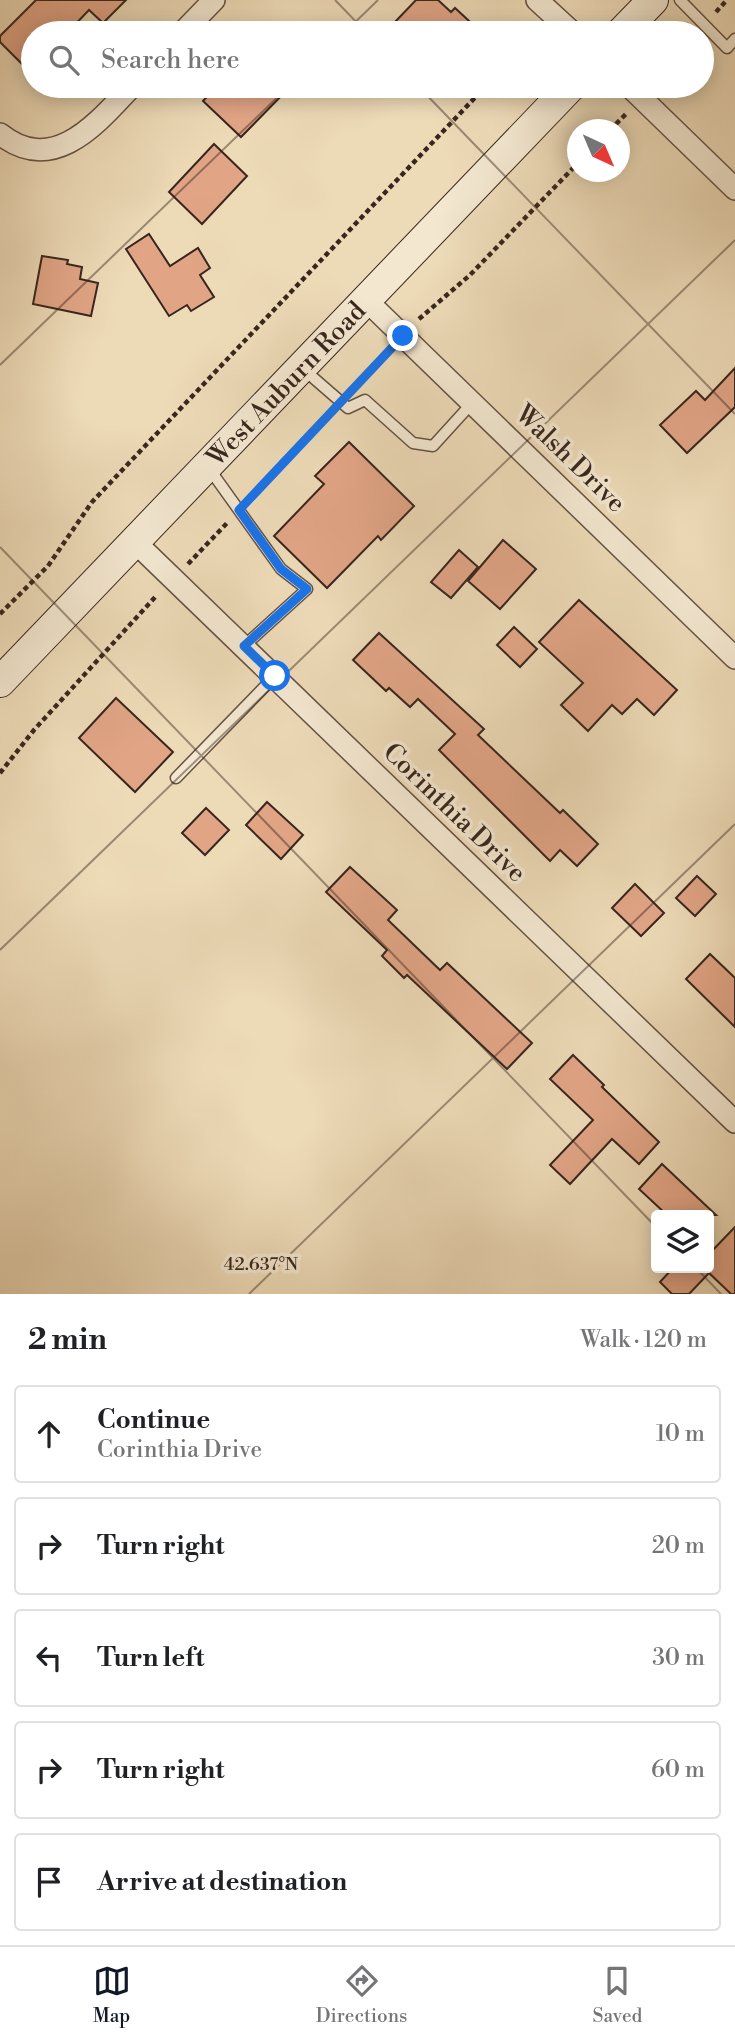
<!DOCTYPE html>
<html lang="en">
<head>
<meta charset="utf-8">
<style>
	body { margin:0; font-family:"Libre Bodoni",serif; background:#f6f6f6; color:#202124 }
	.controls { position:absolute; right:21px; bottom:21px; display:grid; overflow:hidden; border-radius:7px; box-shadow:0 4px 18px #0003 }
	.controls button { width:63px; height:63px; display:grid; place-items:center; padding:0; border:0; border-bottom:2px solid #e0e0e0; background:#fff; color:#202124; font:35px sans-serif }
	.compass { position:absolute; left:567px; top:119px; width:63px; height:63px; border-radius:50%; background:#fff; box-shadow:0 4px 18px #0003; rotate:136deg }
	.stop { position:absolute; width:21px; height:21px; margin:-16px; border:5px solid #1a73e8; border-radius:50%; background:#fff }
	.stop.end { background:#1a73e8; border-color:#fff; box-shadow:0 2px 7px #0008 }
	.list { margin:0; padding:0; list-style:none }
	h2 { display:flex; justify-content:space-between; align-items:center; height:91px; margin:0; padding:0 28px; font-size:30px }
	h2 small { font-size:23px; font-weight:400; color:#757577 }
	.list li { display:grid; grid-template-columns:46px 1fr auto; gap:21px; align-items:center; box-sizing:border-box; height:98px; margin:0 14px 14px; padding:0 14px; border:2px solid #e0e0e0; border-radius:7px }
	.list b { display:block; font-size:26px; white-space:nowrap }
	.list p { margin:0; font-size:23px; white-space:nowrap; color:#757577 }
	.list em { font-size:23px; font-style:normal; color:#757577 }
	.icon { flex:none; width:38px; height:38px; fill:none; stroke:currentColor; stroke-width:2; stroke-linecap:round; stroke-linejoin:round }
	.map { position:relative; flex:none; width:735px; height:1294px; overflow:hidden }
	.search { position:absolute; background:#fff; box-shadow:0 4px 18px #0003; left:21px; right:21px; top:21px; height:77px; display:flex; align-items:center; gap:18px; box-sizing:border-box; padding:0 24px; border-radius:38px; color:#757577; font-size:26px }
	.sheet { height:651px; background:#fff }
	nav { display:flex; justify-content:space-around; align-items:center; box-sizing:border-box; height:98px; border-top:2px solid #e0e0e0; background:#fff; font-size:19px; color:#757577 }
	nav a { display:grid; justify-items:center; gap:4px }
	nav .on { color:#111827 }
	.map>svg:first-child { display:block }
	.building { fill:#e1a586; stroke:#38261e; stroke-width:2 }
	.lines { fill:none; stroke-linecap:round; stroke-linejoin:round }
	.lane-casing { stroke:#655344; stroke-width:13 }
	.street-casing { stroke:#655344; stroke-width:24 }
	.secondary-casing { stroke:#38261e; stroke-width:32 }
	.path { stroke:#38261e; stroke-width:4.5; stroke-dasharray:5 3.5; stroke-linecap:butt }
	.lane { stroke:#f3e7d0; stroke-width:10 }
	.street { stroke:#f3e7d0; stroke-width:21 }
	.secondary { stroke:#f3e7d0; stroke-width:30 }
	.route { stroke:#1a73e8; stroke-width:9 }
	.ticks { fill:none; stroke:#38261e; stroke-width:2; stroke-opacity:0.45 }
	.labels { text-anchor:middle; stroke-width:7; stroke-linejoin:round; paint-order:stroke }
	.street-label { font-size:26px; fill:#38261e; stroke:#f3e7d0 }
	.ticks-label { font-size:18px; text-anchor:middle; fill:#38261e; stroke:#f3e7d0; stroke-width:7; stroke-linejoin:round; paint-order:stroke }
</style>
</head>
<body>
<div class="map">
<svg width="735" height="1294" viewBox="0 0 735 1294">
	<rect width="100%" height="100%" fill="#eddab7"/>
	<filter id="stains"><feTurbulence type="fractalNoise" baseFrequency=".00286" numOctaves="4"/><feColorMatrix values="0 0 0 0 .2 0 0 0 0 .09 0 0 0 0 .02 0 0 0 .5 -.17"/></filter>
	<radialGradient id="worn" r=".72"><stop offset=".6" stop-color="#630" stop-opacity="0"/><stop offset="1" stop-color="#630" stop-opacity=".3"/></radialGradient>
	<!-- building -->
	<g class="building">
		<polygon points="36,0 126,0 103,23 89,10 67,33 33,33 33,75 0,42 0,36"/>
		<polygon points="416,0 438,0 451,12 455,8 482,33 405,33 394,23"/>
		<polygon points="217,86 291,86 241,137 203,101"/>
		<polygon points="214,144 247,176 202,224 169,192"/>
		<polygon points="149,234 170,266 198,248 210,268 200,275 214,297 191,311 187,305 169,316 126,249"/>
		<polygon points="42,256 68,260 67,264 82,267 80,279 98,283 91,316 33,304"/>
		<polygon points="735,368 735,407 687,453 660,425 696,391 705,400"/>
		<polygon points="349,442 414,506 381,540 378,536 327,588 274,536 324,484 315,476"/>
		<polygon points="503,540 536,569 500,609 468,581"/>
		<polygon points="459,550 478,567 451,598 431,582"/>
		<polygon points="579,600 677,690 654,715 637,699 622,714 612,705 588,731 561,705 583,683 539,642"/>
		<polygon points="514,627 537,649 520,667 497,645"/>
		<polygon points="379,633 484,729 478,735 560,813 563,810 598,844 577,866 560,850 550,861 439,750 455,734 418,699 410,707 389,688 386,691 353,660"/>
		<polygon points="116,698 173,752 135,792 79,738"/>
		<polygon points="267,802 303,835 281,859 246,825"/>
		<polygon points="206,808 229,830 205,855 182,833"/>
		<polygon points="350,867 397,910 388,920 440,970 447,963 532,1043 507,1069 407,975 404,978 382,956 387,950 326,892"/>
		<polygon points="697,876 716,894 695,916 676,898"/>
		<polygon points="635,884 664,913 641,936 612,908"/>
		<polygon points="710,954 735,978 735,1027 686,979"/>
		<polygon points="573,1055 604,1085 602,1087 659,1142 639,1164 612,1139 570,1184 550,1165 593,1120 550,1079"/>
		<polygon points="662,1164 716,1215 667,1215 639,1189"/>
		<polygon points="735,1227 735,1294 731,1294 709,1273 689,1294 672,1294 660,1282 673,1268 709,1268 709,1254"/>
	</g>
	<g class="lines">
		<!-- lane casing -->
		<g class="lane-casing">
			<g id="lane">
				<polyline points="680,0 727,48 735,39"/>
				<polyline points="302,368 348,408 365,400 413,443 433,446 473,402"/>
				<polyline points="208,467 281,569 307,589 244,646"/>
				<polyline points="176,778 275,676"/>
			</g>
		</g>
		<!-- street casing -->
		<g class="street-casing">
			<g id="street">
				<polyline points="537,0 573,33"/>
				<polyline points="182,33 214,0"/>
				<polyline points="629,86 735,189"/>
				<path d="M0,134C54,177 98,122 132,86"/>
				<polyline points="367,301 735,658"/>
				<polyline points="135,542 735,1122"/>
			</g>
		</g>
		<!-- secondary casing -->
		<g class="secondary-casing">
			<g id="secondary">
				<polyline points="621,33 653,0"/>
				<path id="s1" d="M0,682L571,86"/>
			</g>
		</g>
		<!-- path -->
		<g class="path">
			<polyline points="716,12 727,0"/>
			<polyline points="610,130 627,113"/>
			<polyline points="419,319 470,275 578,163"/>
			<polyline points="358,382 388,351"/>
			<polyline points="250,497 330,412"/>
			<polyline points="188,564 228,522"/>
			<polyline points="0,614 48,566 92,502 486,86"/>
			<polyline points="0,773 34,730 157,595"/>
		</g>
		<!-- lane -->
		<use href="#lane" class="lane"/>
		<!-- street -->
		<use href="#street" class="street"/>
		<!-- secondary -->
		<use href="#secondary" class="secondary"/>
	</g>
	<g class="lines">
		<!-- route -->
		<polyline class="route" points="275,676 244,646 307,589 281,569 239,510 403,336"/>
	</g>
	<!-- ticks -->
	<path class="ticks" d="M335,0L367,33M344,33L378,0M418,86L735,414M0,365L289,86M0,547L656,1227M0,950L735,240M696,1268L721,1294M249,1294L735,824"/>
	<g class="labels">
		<!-- street labels -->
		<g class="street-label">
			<text dy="9" stroke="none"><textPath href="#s1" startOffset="413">West Auburn Road</textPath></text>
			<text transform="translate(571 458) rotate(44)" y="9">Walsh Drive</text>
			<text transform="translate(455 812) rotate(44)" y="9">Corinthia Drive</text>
		</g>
	</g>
	<g class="ticks-label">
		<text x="261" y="1270">42.637°N</text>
	</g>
	<rect width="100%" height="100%" filter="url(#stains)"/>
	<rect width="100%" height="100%" fill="url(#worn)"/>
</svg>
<div class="controls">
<button><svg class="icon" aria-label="layers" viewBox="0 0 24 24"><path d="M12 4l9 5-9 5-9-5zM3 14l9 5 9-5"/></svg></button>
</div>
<svg class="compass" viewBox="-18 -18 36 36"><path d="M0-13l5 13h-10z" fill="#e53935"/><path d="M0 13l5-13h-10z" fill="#757577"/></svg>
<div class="stop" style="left:275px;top:676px"></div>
<div class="stop end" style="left:403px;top:336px"></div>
<div class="search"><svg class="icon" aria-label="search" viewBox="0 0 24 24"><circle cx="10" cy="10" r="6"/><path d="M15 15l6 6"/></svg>Search here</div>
</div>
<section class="sheet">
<h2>2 min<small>Walk · 120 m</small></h2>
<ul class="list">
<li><svg class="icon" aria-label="ahead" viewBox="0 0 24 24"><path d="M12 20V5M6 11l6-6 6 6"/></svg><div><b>Continue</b><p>Corinthia Drive</p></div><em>10 m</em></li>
<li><svg class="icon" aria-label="right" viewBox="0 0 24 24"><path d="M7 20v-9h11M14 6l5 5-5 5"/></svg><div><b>Turn right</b></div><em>20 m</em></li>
<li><svg class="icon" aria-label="left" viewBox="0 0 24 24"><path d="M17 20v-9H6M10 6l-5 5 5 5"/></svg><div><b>Turn left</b></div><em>30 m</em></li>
<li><svg class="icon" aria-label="right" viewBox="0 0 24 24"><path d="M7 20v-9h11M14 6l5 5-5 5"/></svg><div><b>Turn right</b></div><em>60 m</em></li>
<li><svg class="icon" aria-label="arrive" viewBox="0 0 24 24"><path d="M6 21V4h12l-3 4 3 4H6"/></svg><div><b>Arrive at destination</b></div></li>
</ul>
</section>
<nav>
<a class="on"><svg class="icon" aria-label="map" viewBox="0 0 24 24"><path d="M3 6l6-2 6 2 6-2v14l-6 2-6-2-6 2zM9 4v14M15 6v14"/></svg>Map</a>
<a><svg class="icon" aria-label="directions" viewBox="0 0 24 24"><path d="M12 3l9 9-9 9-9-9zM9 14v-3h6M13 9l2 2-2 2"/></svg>Directions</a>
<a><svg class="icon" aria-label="saved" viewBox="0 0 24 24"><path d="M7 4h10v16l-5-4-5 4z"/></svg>Saved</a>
</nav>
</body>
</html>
